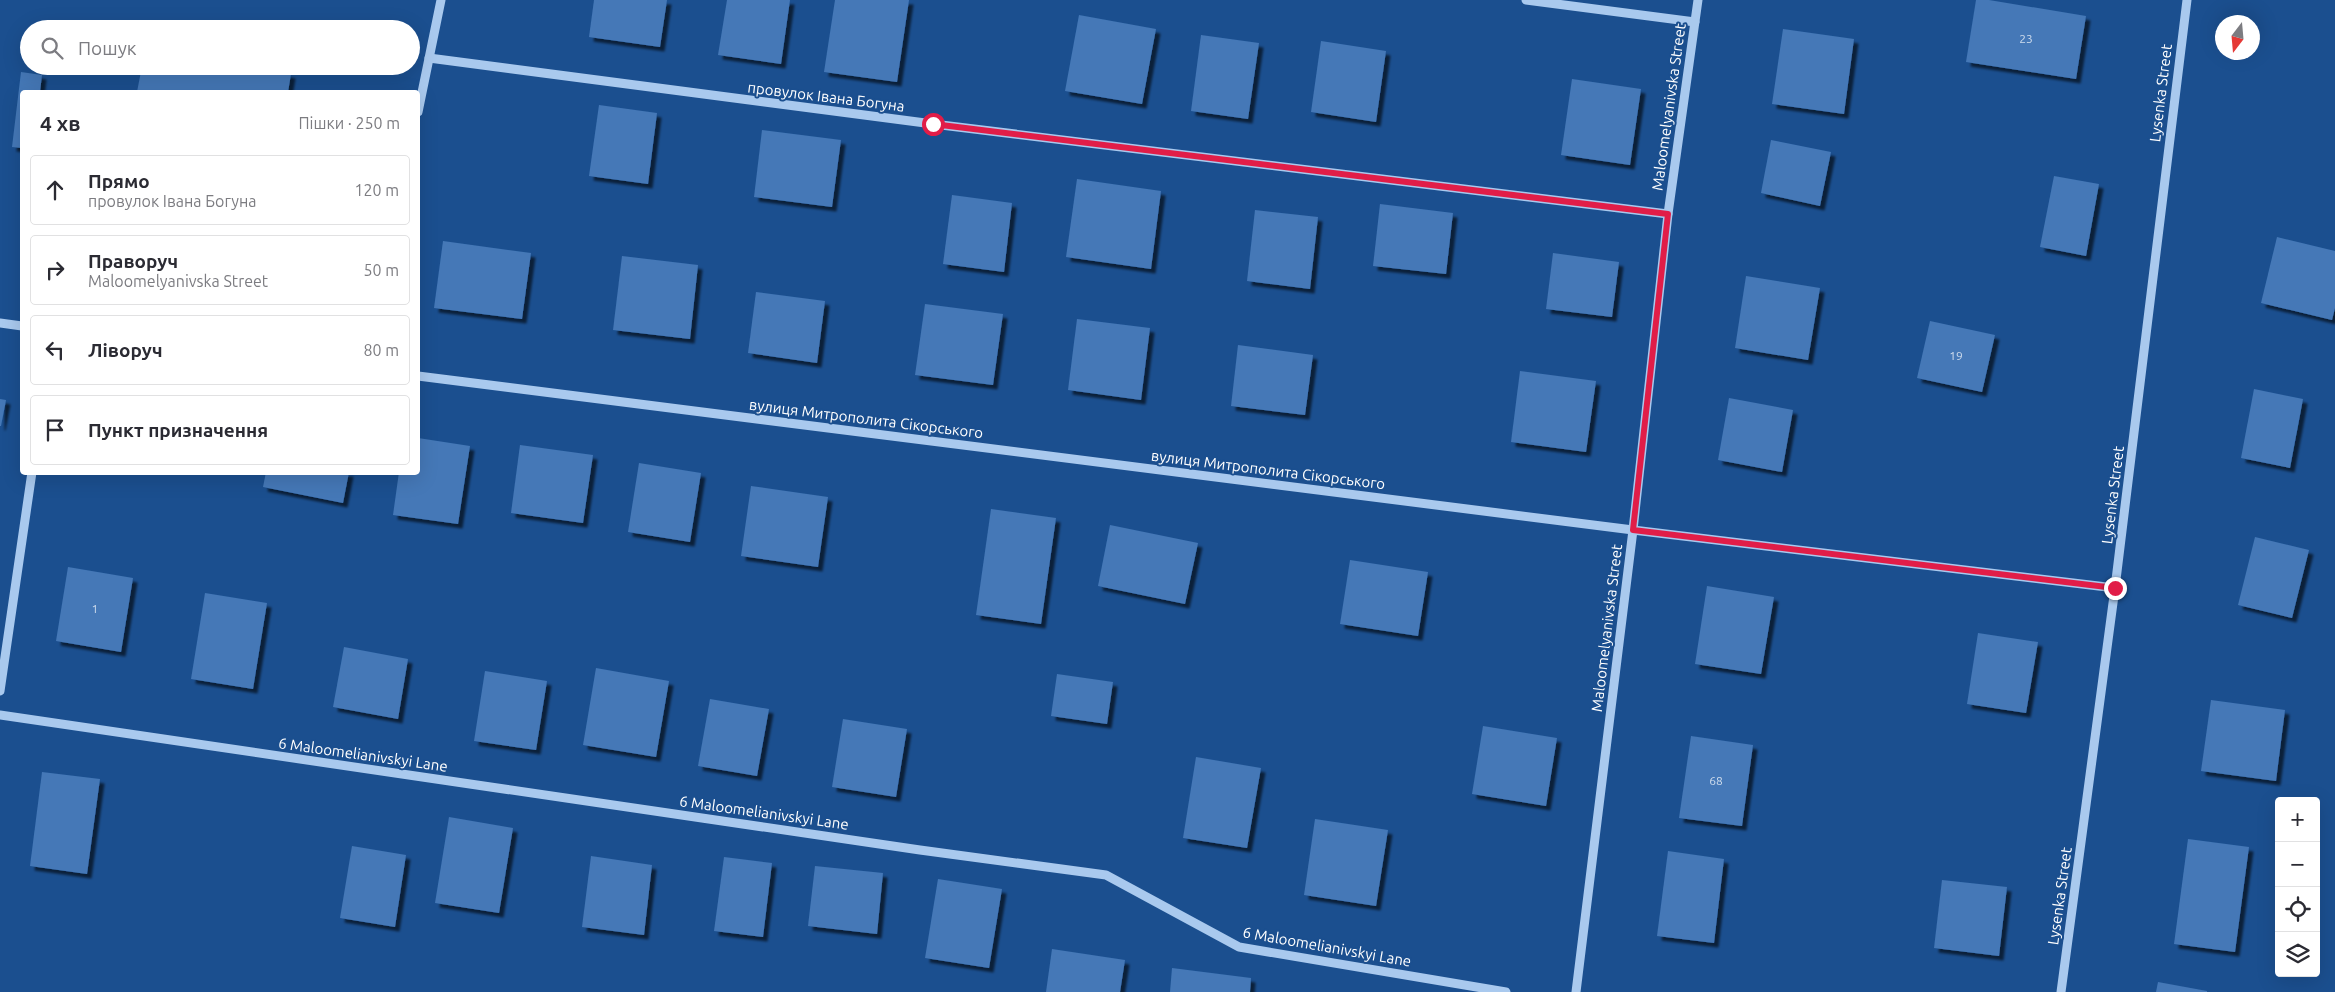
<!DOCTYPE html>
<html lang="uk">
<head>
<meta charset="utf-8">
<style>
	body { margin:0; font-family:Ubuntu,sans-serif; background:#f2f2f3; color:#2b2b33 }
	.controls { position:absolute; right:15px; bottom:15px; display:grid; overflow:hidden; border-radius:5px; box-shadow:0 5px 20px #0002 }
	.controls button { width:45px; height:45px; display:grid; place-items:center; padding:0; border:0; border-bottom:1px solid #e1e1e2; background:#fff; color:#2b2b33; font:25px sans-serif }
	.compass { position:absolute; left:2215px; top:15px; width:45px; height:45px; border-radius:50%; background:#fff; box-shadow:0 5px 20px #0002; rotate:196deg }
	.stop { position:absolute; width:15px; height:15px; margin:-11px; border:4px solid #e11d48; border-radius:50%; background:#fff }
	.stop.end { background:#e11d48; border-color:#fff; box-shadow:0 1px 5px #0008 }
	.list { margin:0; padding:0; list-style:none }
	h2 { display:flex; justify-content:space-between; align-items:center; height:65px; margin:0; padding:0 20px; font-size:21px }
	h2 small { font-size:16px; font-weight:400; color:#7c7c81 }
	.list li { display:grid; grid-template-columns:32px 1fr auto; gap:15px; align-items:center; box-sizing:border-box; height:70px; margin:0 10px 10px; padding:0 10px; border:1px solid #e1e1e2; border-radius:5px }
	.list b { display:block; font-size:19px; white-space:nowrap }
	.list p { margin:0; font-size:16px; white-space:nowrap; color:#7c7c81 }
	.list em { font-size:16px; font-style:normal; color:#7c7c81 }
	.icon { flex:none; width:28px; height:28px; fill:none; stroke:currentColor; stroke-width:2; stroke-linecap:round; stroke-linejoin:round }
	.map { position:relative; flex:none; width:2335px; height:992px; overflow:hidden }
	.search { position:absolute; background:#fff; box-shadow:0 5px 20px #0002; left:20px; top:20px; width:400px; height:55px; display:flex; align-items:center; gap:12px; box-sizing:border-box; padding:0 18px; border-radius:28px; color:#7c7c81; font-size:19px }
	.panel { position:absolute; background:#fff; box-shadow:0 5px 20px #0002; left:20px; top:90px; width:400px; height:385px; border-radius:5px }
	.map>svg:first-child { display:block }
	.building { fill:#4478b7; filter:url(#shadow) }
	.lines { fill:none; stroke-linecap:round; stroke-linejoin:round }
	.minor { stroke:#a9c9ee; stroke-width:9 }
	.route { stroke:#e11d48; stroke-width:6 }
	.labels { text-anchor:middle; stroke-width:4; stroke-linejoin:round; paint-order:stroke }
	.number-label { font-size:12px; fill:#d0dded }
	.street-label { font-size:15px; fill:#fff; stroke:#1b4f8f }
</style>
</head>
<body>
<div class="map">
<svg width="2335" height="992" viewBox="0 0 2335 992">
	<defs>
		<filter id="shadow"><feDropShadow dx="4.5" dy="4.5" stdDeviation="1" flood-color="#0009"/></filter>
	</defs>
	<rect width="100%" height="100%" fill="#1b4f8f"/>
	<!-- building -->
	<g class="building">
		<polygon points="594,0 667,0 660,47 589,37"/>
		<polygon points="727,0 790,0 781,64 718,55"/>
		<polygon points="835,0 909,0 897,82 824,72"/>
		<polygon points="1976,0 1989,0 2086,16 2076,79 1966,62"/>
		<polygon points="1079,15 1156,29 1142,104 1065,91"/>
		<polygon points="1783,29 1854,39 1844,114 1772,104"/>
		<polygon points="1201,35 1259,43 1248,119 1191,111"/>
		<polygon points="1321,41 1386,51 1376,122 1311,112"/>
		<polygon points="142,66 260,66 260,68 291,74 288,92 137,92"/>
		<polygon points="21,72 42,75 40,92 22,92 22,148 12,147"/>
		<polygon points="1572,79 1641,89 1630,165 1561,155"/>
		<polygon points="599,105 657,113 648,184 589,176"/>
		<polygon points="762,130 841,140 832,207 754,197"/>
		<polygon points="1771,140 1831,152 1820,206 1761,193"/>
		<polygon points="2054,176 2099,184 2086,256 2040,247"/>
		<polygon points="1077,179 1161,191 1151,269 1066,257"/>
		<polygon points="952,195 1012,203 1004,272 943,264"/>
		<polygon points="1380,204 1453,213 1446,274 1373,266"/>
		<polygon points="1255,210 1318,217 1310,289 1247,281"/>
		<polygon points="2277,237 2335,251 2335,308 2332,320 2261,303"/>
		<polygon points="443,241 531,253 522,319 434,308"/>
		<polygon points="1553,253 1619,262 1612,317 1546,309"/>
		<polygon points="622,256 698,265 690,339 613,330"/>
		<polygon points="1746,276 1820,288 1808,360 1735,348"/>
		<polygon points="756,292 825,301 817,363 748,353"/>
		<polygon points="925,304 1003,314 993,385 915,375"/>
		<polygon points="1077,319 1150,328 1141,400 1068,390"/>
		<polygon points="1930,321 1995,335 1982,392 1917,378"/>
		<polygon points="1238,345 1313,355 1305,415 1231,406"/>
		<polygon points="1520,371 1596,381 1586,452 1511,442"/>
		<polygon points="2254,389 2303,399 2290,468 2241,458"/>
		<polygon points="1729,398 1793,410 1782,472 1718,460"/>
		<polygon points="0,399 6,400 1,426 0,426"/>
		<polygon points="418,438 470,446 458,524 393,515 399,472 418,472"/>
		<polygon points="520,445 593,455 583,523 511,513"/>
		<polygon points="639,463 701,473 690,542 628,532"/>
		<polygon points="266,472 349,472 343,503 263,487"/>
		<polygon points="751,486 828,497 818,567 741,556"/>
		<polygon points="991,509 1056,518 1041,624 976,615"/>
		<polygon points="1110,525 1198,543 1185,604 1098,586"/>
		<polygon points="2255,537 2309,550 2292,618 2238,605"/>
		<polygon points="1350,560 1428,572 1418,636 1340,624"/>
		<polygon points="68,567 133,578 121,652 56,641"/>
		<polygon points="1707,586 1774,597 1761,674 1695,664"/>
		<polygon points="205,593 267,603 253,689 191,679"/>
		<polygon points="1978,633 2038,642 2026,713 1967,704"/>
		<polygon points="344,647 408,659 398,719 333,707"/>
		<polygon points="596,668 669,681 656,757 583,745"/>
		<polygon points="485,671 547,681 536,750 474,741"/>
		<polygon points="1057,674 1113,682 1107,724 1051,716"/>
		<polygon points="710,699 769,709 757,776 698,766"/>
		<polygon points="2211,700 2285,710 2276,781 2201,771"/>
		<polygon points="843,719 907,729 896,797 832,787"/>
		<polygon points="1483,726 1557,738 1546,806 1472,794"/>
		<polygon points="1691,736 1753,745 1742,826 1679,818"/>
		<polygon points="1196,757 1261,768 1247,848 1183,838"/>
		<polygon points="42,772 100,779 87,874 30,866"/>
		<polygon points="449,817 513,828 499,913 435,903"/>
		<polygon points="1315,819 1388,830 1376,906 1304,895"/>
		<polygon points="2188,839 2249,847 2235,952 2174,944"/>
		<polygon points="352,846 406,855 395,927 340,918"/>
		<polygon points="1668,851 1724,859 1714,943 1657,936"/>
		<polygon points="591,856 652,865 644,935 582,927"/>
		<polygon points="724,857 772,863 763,937 714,931"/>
		<polygon points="815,866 883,873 877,934 808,926"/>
		<polygon points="938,879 1002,889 989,968 925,958"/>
		<polygon points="1942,880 2007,887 1999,956 1934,948"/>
		<polygon points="1052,949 1125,960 1120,992 1046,992"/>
		<polygon points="1172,968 1251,978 1250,992 1170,992"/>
		<polygon points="2158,982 2207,991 2207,992 2156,992"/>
	</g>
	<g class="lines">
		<!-- minor -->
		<g class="minor">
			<polyline points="1526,0 1695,22"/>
			<polyline points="429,58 933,124 1668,214"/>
			<polyline points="418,112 441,0"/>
			<polyline points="0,323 22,326"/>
			<polyline points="418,376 1633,530 2115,588"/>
			<polyline points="0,691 32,472"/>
			<polyline points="0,715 920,850 1106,875 1239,947 1506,992"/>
			<polyline points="1576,992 1633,530 1668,214 1698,0"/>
			<polyline points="2061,992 2115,588 2187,0"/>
		</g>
	</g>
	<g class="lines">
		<!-- route -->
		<polyline class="route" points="933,124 1668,214 1633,530 2115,588"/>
	</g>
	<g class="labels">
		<!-- number labels -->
		<g class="number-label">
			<text x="2026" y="43">23</text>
			<text x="1956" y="360">19</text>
			<text x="95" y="613">1</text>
			<text x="1716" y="785">68</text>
		</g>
		<!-- street labels -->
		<g class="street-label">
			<text transform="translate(2161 93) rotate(-83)" y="5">Lysenka Street</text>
			<text transform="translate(826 97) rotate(7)" y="5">провулок Івана Богуна</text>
			<text transform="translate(1669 107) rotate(-82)" y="5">Maloomelyanivska Street</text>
			<text transform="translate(866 419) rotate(7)" y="5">вулиця Митрополита Сікорського</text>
			<text transform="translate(1268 470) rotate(7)" y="5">вулиця Митрополита Сікорського</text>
			<text transform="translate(2113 495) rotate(-83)" y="5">Lysenka Street</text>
			<text transform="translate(1607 628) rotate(-83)" y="5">Maloomelyanivska Street</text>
			<text transform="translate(363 755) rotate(8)" y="5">6 Maloomelianivskyi Lane</text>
			<text transform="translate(764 813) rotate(8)" y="5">6 Maloomelianivskyi Lane</text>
			<text transform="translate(2060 896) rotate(-82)" y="5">Lysenka Street</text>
			<text transform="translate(1327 947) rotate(10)" y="5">6 Maloomelianivskyi Lane</text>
		</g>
	</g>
</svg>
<div class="controls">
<button>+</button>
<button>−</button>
<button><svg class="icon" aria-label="locate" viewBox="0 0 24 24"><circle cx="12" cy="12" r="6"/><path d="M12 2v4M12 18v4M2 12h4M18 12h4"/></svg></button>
<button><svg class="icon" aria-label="layers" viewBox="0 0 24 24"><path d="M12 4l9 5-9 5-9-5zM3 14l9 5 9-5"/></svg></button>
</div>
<svg class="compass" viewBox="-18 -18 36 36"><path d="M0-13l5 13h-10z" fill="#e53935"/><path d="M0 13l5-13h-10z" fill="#7c7c81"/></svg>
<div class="stop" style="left:933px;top:124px"></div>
<div class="stop end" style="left:2115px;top:588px"></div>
<div class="search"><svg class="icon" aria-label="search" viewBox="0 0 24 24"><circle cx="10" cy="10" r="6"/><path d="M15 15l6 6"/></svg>Пошук</div>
<section class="panel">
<h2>4 хв<small>Пішки · 250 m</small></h2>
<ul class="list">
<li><svg class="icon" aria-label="ahead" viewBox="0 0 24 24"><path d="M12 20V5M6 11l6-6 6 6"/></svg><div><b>Прямо</b><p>провулок Івана Богуна</p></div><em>120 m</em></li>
<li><svg class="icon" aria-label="right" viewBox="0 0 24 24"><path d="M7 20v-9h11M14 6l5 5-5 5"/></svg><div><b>Праворуч</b><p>Maloomelyanivska Street</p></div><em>50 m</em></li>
<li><svg class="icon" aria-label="left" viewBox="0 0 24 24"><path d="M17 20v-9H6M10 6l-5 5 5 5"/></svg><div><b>Ліворуч</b></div><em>80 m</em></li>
<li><svg class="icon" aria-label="arrive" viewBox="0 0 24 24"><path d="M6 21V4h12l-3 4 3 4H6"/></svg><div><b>Пункт призначення</b></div></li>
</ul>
</section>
</div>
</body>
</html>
